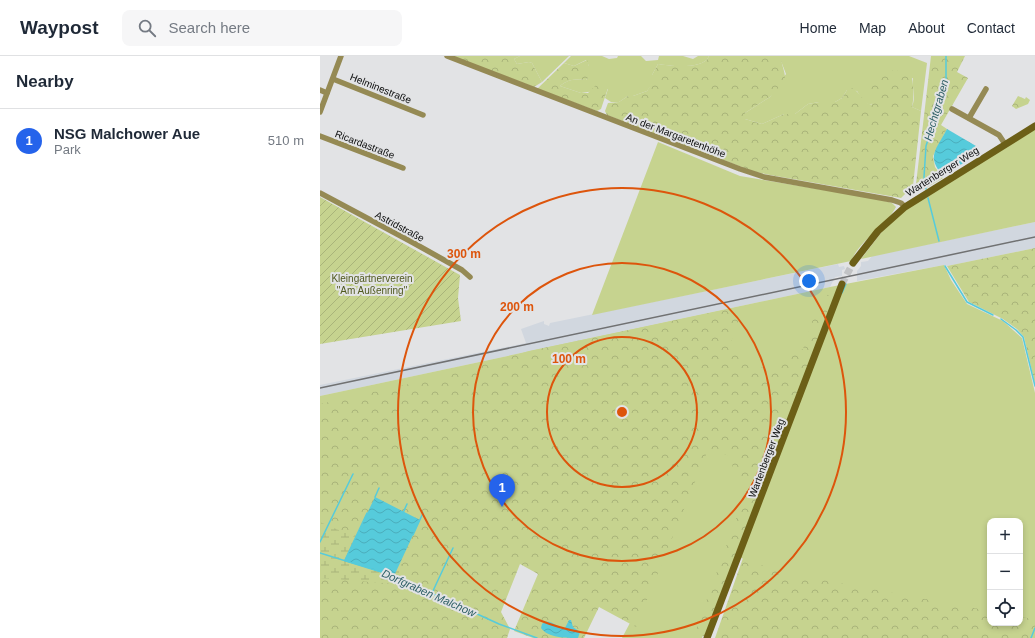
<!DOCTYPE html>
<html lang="en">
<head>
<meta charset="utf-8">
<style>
	body { margin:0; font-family:Helvetica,sans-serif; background:#f6f6f7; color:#1f2937 }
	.controls { position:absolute; right:12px; bottom:12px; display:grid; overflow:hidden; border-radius:8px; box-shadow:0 2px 6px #0003 }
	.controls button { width:36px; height:36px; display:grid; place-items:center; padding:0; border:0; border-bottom:1px solid #e0e1e3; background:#fff; color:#1f2937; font:20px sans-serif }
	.you { position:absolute; left:489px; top:225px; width:14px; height:14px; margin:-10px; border:3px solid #fff; border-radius:50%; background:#1a73e8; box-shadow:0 0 0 6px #1a73e833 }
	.badge { display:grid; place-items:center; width:26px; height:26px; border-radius:50%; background:#2563eb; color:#fff; font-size:13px; font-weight:700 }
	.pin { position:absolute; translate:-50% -33px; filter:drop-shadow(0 1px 2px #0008) }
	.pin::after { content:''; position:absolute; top:21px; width:14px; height:12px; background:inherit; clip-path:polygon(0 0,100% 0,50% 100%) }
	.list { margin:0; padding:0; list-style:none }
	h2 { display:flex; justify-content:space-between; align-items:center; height:52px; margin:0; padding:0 16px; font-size:17px }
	h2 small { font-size:13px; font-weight:400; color:#747a83 }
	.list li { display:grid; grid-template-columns:26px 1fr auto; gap:12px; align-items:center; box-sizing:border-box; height:64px; padding:0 16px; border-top:1px solid #e0e1e3 }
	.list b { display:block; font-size:15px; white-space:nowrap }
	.list p { margin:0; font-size:13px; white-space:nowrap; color:#747a83 }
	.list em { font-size:13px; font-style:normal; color:#747a83 }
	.icon { flex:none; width:22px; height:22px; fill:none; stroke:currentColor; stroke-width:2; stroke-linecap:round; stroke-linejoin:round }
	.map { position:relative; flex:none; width:715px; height:582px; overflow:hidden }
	header { display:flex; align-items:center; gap:24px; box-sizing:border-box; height:56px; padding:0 20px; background:#fff; border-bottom:1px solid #e0e1e3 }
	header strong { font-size:19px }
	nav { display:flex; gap:22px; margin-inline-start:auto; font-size:14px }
	.search { width:280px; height:36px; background:#f6f6f7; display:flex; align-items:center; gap:10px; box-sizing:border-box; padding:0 14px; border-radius:8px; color:#747a83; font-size:15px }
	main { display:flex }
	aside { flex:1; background:#fff }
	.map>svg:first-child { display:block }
	.built { fill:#d1d7df }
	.grass { fill:#c6d38f; fill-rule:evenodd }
	.forest { fill:url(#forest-crowns) }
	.wetland { fill:url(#wetland-marsh) }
	.garden { fill:url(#garden-furrows) }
	.water { fill:url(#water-waves) }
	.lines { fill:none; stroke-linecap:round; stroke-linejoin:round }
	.stream { stroke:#56cbdb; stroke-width:1.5 }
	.secondary-tunnel { stroke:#c2c3c5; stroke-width:7; stroke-dasharray:7 3.5; stroke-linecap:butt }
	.street { stroke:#958a54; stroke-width:5.5 }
	.secondary { stroke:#6c5f17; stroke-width:7 }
	.rail { stroke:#707172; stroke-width:1.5 }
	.ring { fill:none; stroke:#dd550c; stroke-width:2 }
	.labels { text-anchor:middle; stroke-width:4; stroke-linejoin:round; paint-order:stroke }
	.street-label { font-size:10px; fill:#0c0d0d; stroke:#e2e3e5 }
	.park-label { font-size:10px; fill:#50591f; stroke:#e2e3e5 }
	.water-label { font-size:11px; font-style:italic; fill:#2f6067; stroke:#e2e3e5 }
	.centre { fill:#dd550c; stroke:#e2e3e5; stroke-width:2 }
	.ring-label { font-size:12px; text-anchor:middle; font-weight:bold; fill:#dd550c; stroke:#e2e3e5; stroke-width:4; stroke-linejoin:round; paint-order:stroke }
</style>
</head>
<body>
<header>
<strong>Waypost</strong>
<div class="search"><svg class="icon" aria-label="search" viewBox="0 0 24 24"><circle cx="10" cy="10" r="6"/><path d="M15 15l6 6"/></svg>Search here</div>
<nav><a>Home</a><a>Map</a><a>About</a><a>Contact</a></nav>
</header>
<main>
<aside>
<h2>Nearby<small></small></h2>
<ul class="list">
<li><span class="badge">1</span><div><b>NSG Malchower Aue</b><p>Park</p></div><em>510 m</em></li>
</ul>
</aside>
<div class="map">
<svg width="715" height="582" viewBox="0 0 715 582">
	<defs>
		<pattern id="forest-crowns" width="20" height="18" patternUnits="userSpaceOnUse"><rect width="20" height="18" fill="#c6d38f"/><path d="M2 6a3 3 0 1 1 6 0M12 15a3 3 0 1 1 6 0" fill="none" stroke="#a9b47a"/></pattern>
		<pattern id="wetland-marsh" width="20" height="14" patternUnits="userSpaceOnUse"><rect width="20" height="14" fill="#c6d38f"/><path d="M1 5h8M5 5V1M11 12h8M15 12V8" fill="none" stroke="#a9b47a"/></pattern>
		<pattern id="garden-furrows" width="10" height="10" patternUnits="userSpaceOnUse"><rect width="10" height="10" fill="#c6d38f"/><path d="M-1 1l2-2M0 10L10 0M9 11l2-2" fill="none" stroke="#a9b47a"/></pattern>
		<pattern id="water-waves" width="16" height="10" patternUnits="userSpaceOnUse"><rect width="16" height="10" fill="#56cbdb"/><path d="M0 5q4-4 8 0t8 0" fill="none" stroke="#4aadbb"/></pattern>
	</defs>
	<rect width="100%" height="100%" fill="#e2e3e5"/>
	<!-- built -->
	<g class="built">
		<polygon points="715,166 715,192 627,210 624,209 537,225 537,215 541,210 541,206 548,205 552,200"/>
		<polygon points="518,208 519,211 524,210 525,213 522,214 522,220 515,221 510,231 0,340 0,329 206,287 201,273 221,266 224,265 224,268 229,270 230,267"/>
	</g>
	<!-- grass -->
	<g class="grass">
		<polygon points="200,0 249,0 222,26 212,7 209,6 197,8 194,3"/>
		<path d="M251,0H282L289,3L297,2L298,0H321L326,5L338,4L339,0H363L373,3L378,0H389C384,14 350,10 338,8L332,19L333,27L327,35L313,40H308L299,46H291L285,42L288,33L261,37L240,30C249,23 254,23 266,24L268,22L269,10L266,4L254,10L244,7Z"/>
		<path d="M461,0H589L607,7L601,55L592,51C596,41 592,33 593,22L553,40V47L550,49L543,45L537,35L527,34L522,42L515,46H499L488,48L475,58H464L442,68L425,63V57L450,41L466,18L461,5Z"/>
		<polygon points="715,73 715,166 541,203 564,173 591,149"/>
		<path d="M338,86L420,120L558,143L572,147L576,151C567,169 541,183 531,205L272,259Z"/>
		<path d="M624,209L631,224L647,248L683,265L702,282L715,337V582L566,559L411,498L382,582H302L312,563L219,517L200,503L0,454V340L510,231ZM670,465H700V567H670Z"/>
	</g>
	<!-- forest -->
	<g class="forest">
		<polygon points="131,0 200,0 194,3 197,8 209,6 212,7 222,26 214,31"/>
		<path d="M389,0H461C461,9 466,16 465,25L450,41L425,57V63L442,68L464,58H475L488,48L499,46H515L522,42L527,34L532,32C540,36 542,45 551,49L553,46V40L547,30L551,25L574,14L590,18C594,22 594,44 592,51L601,55L593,130L581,142L450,119L432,115L287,59L285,55L288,47L299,46L308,40H313L327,35L332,27V19L338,8C350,10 384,14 389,0Z"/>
		<polygon points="611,0 645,0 637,16 648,22 621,69 627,73 613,100 615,111 623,122 601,135 596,128"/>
		<path d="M267,4C269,10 273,19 266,24C255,23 249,23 240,30L261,37H268L276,29L288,32L281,53L277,55L217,33L244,7L254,10Z"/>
		<polygon points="698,40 705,43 706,41 710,44 708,48 696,53 692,50"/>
		<polygon points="715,192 715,328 704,281 697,273 683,263 649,246 627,210"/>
		<polygon points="515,236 385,581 375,576 429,427 413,414 411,400 388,394 316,571 279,551 264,582 213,582 194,575 218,518 200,508 181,556 190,573 187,582 0,582 0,348 129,319 209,295 423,250 409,292 427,306 455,316 461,302 483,293 500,242"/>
		<polygon points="423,502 467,519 498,523 670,555 670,567 700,567 700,561 715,563 715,582 395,582"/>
	</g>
	<!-- wetland -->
	<polygon class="wetland" points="0,466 84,502 76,528 0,522"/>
	<!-- garden -->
	<polygon class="garden" points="0,141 140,219 138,242 141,265 0,288"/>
	<!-- water -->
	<g class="water">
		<path d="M627,73L656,90L659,97L623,120C606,100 616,94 627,73Z"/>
		<polygon points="55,441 100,464 74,520 24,505"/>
		<path d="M249,564H251L253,571L260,576L258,582C246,582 228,582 221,572L222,568C229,562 236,570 243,573L245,572Z"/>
	</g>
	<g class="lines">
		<!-- stream -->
		<g class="stream">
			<polyline points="606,133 604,121 606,90 626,27 626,0"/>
			<polyline points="608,142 619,185"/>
			<polyline points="625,210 647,246 673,259"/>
			<polyline points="522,237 526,228"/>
			<polyline points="681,263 696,274 703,281 715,330"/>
			<polyline points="55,441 59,432"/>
			<polyline points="83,457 87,448"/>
			<polyline points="93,479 103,457"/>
			<polyline points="0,486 33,418"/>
			<polyline points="0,497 74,520 179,568 217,582"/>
			<polyline points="25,504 47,457"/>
			<polyline points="112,537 133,492"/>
			<polyline points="711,582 715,572"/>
		</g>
		<!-- secondary-tunnel -->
		<polyline class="secondary-tunnel" points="522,228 533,207"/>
		<!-- street -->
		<g class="street">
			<polyline points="127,0 420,113 444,121 572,144 581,147 585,151"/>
			<polyline points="13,23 103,59"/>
			<polyline points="0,34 7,37"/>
			<polyline points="632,53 679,79 685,88"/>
			<polyline points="0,56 21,0"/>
			<polyline points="649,62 666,33"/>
			<polyline points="0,80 83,112"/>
			<polyline points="0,137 90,185 142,214 150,221"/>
		</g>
		<!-- secondary -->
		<g class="secondary">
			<polyline points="533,207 558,175 585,151 715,70"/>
			<polyline points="387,582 522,228"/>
		</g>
		<!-- rail -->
		<polyline class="rail" points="0,332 715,181"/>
	</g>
	<!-- distance rings -->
	<g class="ring">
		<circle cx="302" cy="356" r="75"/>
		<circle cx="302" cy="356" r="149"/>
		<circle cx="302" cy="356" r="224"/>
	</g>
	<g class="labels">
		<!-- street labels -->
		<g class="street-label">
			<text transform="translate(61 32) rotate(22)" y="4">Helminestraße</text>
			<text transform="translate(356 79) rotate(21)" y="4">An der Margaretenhöhe</text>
			<text transform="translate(45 88) rotate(21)" y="4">Ricardastraße</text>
			<text transform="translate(622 115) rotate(-32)" y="4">Wartenberger Weg</text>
			<text transform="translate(80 170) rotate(28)" y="4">Astridstraße</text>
			<text transform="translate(446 402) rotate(-69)" y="4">Wartenberger Weg</text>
		</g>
		<!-- park labels -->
		<g class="park-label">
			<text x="52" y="226">Kleingärtnerverein<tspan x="52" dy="12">"Am Außenring"</tspan></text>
		</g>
		<!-- water labels -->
		<g class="water-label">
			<text transform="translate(616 54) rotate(-74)" y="4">Hechtgraben</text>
			<text transform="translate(109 537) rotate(24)" y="4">Dorfgraben Malchow</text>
		</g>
	</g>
	<circle cx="302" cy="356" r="6" class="centre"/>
	<g class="ring-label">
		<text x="144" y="202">300 m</text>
		<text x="197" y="255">200 m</text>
		<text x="249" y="307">100 m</text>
	</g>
</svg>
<div class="controls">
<button>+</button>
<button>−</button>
<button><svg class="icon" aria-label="locate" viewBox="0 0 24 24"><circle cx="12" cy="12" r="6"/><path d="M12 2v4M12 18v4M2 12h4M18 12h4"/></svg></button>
</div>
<div class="you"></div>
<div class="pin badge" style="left:182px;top:451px">1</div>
</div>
</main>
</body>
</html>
